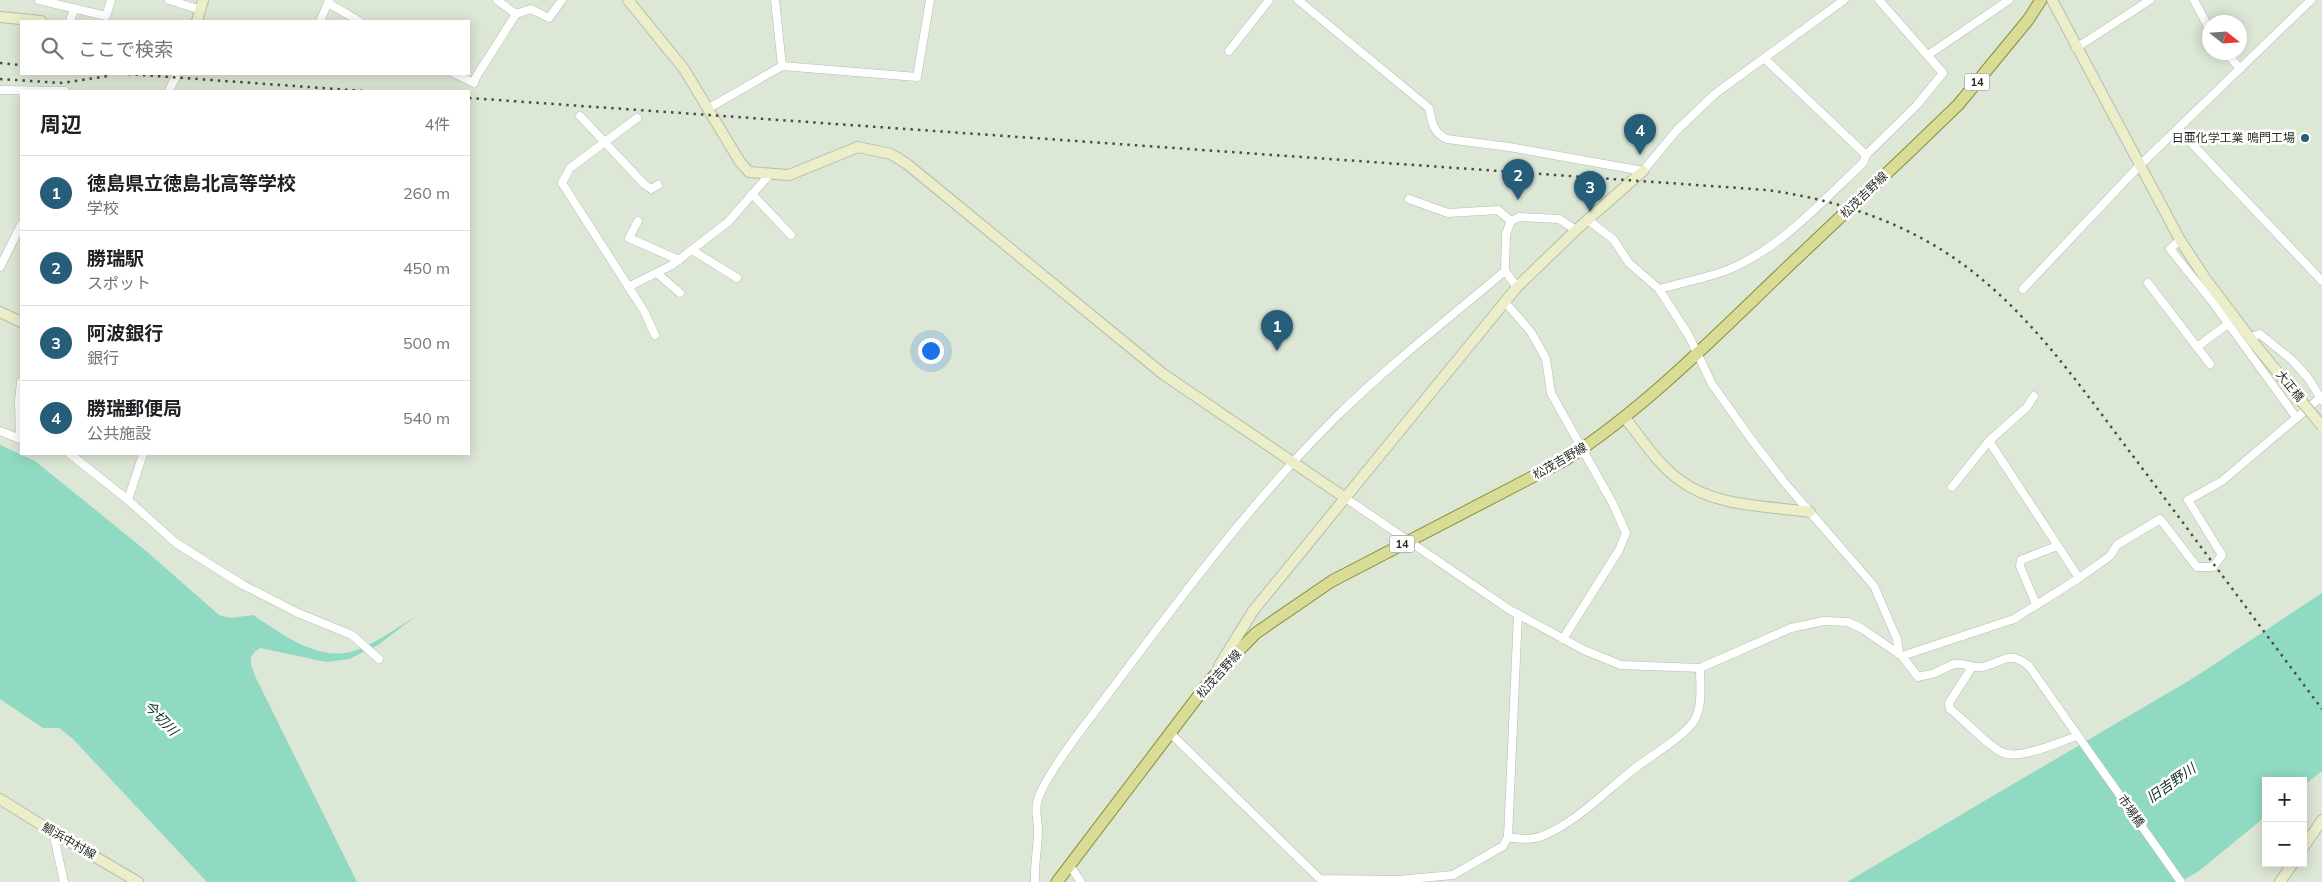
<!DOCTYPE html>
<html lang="ja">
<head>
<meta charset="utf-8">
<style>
	body { margin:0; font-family:Mulish,"Noto Sans JP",sans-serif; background:#f6f6f6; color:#202124 }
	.controls { position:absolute; right:15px; bottom:15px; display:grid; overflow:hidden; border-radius:0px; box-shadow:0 2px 12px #0003 }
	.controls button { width:45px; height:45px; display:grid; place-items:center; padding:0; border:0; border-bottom:1px solid #e0e0e0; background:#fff; color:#202124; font:25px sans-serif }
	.compass { position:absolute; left:2202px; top:15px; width:45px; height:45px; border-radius:50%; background:#fff; box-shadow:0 2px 12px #0003; rotate:107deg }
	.you { position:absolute; left:930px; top:350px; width:18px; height:18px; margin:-12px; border:4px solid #fff; border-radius:50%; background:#1a73e8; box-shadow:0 0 0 8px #1a73e833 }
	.badge { display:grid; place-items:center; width:32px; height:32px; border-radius:50%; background:#265d78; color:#fff; font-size:16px; font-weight:700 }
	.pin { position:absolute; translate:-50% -41px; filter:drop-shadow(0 1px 2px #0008) }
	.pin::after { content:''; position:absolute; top:26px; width:18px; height:15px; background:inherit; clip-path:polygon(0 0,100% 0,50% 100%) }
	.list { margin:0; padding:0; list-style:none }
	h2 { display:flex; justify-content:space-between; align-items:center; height:65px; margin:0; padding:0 20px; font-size:21px }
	h2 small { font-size:16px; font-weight:400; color:#757577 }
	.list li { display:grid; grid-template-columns:32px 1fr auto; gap:15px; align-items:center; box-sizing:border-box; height:75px; padding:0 20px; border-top:1px solid #e0e0e0 }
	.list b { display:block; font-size:19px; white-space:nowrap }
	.list p { margin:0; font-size:16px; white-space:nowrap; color:#757577 }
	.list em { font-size:16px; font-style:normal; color:#757577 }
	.icon { flex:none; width:28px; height:28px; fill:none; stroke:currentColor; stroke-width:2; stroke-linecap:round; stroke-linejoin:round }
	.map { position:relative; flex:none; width:2322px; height:882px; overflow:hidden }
	.search { position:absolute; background:#fff; box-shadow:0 2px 12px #0003; left:20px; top:20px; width:450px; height:55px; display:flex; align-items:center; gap:12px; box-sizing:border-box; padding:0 18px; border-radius:0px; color:#757577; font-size:19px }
	.panel { position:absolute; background:#fff; box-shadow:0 2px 12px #0003; left:20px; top:90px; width:450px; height:365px; border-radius:0px }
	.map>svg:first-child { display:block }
	.water { fill:#90d9c2 }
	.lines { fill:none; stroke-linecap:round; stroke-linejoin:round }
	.street-casing { stroke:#b4bead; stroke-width:9 }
	.secondary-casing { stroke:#b4bead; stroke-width:12 }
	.primary-casing { stroke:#898e3e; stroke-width:13 }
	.street { stroke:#fff; stroke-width:8 }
	.secondary { stroke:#ecedc9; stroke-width:10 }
	.primary { stroke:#d8dc94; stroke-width:11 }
	.rail { stroke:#4a4f46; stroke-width:2.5; stroke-dasharray:2.5 5; stroke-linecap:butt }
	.secondary-bridge-casing { stroke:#b4bead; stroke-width:12; stroke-linecap:butt }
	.primary-bridge-casing { stroke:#898e3e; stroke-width:13; stroke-linecap:butt }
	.secondary-bridge { stroke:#ecedc9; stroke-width:10 }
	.primary-bridge { stroke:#d8dc94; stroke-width:11 }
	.poi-dot { fill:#265d78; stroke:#fff; stroke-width:2 }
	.labels { text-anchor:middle; stroke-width:5; stroke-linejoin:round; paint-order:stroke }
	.shield { fill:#fff; stroke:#676a65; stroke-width:1 }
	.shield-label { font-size:11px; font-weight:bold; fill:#262a23 }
	.poi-label { font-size:12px; fill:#262a23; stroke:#fff; text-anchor:end }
	.street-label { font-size:12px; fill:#262a23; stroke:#fff }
	.water-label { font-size:14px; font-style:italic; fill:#0f3228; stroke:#fff }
</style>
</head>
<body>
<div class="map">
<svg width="2322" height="882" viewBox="0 0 2322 882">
	<rect width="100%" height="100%" fill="#dde7d5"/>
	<!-- water -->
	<g class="water">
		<path d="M0,445L35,461L145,550L219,615L230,618L253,615C283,634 321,665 359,649C379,641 398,627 416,616L378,645L349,659L326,662L260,648C246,657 251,662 255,676L357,882H207L73,739L59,728H43L0,699Z"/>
		<polygon points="2322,593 2322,771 2303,786 2303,781 2266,781 2266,816 2199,871 2180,882 1847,882 2195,677"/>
	</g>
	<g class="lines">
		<!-- street casing -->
		<g class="street-casing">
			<g id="street">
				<polyline points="39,0 106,16 111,0"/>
				<polyline points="169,0 201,10"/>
				<polyline points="329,0 328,3 359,21"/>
				<polyline points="497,0 516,14"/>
				<polyline points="775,0 782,66"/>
				<path d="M1298,0L1429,108C1432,122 1433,133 1447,139L1509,147L1643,171L1677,130L1716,93L1844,0"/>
				<polyline points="2194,0 2210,30"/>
				<polyline points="70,21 74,9"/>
				<polyline points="320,21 328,3"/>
				<polyline points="2076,48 2150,0"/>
				<polyline points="1229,51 1269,0"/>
				<polyline points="2226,52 2240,69"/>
				<polyline points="1928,55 2009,0"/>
				<polyline points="1764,58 1866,155"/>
				<polyline points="455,74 474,83 476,77 516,14 531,9 549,18 562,0"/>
				<polyline points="0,90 65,91"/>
				<polyline points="169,91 177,74"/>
				<polyline points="709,108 782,66 917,77 930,0"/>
				<polyline points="580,116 644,184 651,189 658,185"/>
				<polyline points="637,118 570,168 562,183 644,311 655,335"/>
				<polyline points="2178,129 2322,281"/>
				<polyline points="752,194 791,235"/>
				<polyline points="1409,199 1448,213 1498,210 1511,221 1519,217 1559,219 1576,230"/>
				<polyline points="1588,220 1613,239 1629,263 1659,289 1689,336 1712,384 1751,439 1784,482 1874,586 1897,639 1899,654"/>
				<polyline points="638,221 629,238 679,260"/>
				<polyline points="1511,221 1506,234 1505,271 1517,287"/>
				<polyline points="2180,240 2170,249 2211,300 2296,417"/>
				<polyline points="692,250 737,278"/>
				<polyline points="0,267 21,225"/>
				<polyline points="657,273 680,293"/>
				<polyline points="2148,283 2210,364"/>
				<polyline points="628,287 672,265 728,222 769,175"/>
				<path d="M1659,289C1680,283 1702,279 1722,272C1778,252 1821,202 1863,163L1866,155L1917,105L1943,73L1879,0"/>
				<polyline points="2023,289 2139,166 2311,0"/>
				<polyline points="1505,302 1531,332 1546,359 1551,393 1613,504 1626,533 1619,550 1563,639"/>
				<polyline points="2251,337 2260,334 2293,361 2308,378 2322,400"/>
				<polyline points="2197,347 2228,324"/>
				<polyline points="0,431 20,439 19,401 21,382"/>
				<polyline points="1989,441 2079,578"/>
				<polyline points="70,454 128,500 176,543 243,585 298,613 352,635 379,659"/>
				<polyline points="1952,487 1989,441 2027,407 2034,396"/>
				<path d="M1344,497L1510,610L1584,650L1621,665L1700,668L1791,628L1824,621L1848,622L1861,628L1902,656L1918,677C1924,675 1931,675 1937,672C1943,670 1949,665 1955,664C1965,662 1973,669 1982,667C2004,663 2007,649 2029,666L2078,736"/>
				<polyline points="128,500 143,454"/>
				<polyline points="2036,604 2020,566 2021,560 2057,546"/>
				<polyline points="1902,656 2014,619 2079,578 2110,556 2117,545 2160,519 2197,567 2213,567 2222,555 2188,500 2222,481 2320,398"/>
				<path d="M1972,667L1949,703L1950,709C1965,720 1991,750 2007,754C2024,758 2061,741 2078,736L2181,882"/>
				<polyline points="1170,733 1320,879 1398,880 1453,875 1503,846 1508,837 1518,614"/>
				<polyline points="53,832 64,882"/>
				<path d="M1508,837C1518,839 1532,840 1542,836C1579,821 1606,790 1638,766C1654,754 1683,737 1694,721C1703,707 1700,684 1700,668"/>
				<polyline points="1070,866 1081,882"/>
				<path d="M1035,882C1034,865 1038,847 1038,830C1038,822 1035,811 1037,803C1042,778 1092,716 1109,693C1180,598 1252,501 1336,417C1389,365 1448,319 1505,271"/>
			</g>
		</g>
		<!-- secondary casing -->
		<g class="secondary-casing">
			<g id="secondary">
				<polyline points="628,0 684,69 740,162 749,172 789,175 858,147 891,154 907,164 1163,374 1344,497"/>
				<polyline points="2052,0 2180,240 2205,278 2257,347"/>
				<polyline points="0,17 41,21"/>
				<polyline points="197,21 203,0"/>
				<polyline points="0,312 21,322"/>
				<path d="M1625,418C1642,439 1658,465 1681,481C1716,507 1768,506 1810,512"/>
				<polyline points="1219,666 1253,611 1517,287 1576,230 1643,171"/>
				<polyline points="0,799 53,832 138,882"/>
				<polyline points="2303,848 2322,820"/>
				<polyline points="2280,882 2293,863"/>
			</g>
		</g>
		<!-- primary casing -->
		<g class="primary-casing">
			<g id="primary">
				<polyline points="1905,156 1958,105 2028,20 2041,0"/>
				<path d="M1057,882L1212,678L1256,633L1332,581L1565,460C1651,404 1722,329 1796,259"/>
			</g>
		</g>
		<!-- street -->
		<use href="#street" class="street"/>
		<!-- secondary -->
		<use href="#secondary" class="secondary"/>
		<!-- primary -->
		<use href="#primary" class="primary"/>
		<!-- rail -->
		<g class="rail">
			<polyline points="0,63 21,65"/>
			<polyline points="128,74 364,91"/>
			<polyline points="0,79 62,83 108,76"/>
			<path d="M469,98L1767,190C1832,199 1896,219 1951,256C2027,307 2079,385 2133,456C2196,540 2259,625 2322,709"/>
		</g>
		<!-- secondary-bridge casing -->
		<g class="secondary-bridge-casing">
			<polyline id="secondary-bridge" points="2257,347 2322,426"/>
		</g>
		<!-- primary-bridge casing -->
		<g class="primary-bridge-casing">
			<polyline id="primary-bridge" points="1796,259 1905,156"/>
		</g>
		<!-- secondary-bridge -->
		<use href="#secondary-bridge" class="secondary-bridge"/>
		<!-- primary-bridge -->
		<use href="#primary-bridge" class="primary-bridge"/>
	</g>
	<!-- markers -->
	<circle class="poi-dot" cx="2305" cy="138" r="5"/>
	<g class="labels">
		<!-- shield labels -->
		<g class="shield">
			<rect x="1964.5" y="73.5" width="25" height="17" rx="4"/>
			<rect x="1389.5" y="535.5" width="25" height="17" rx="4"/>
		</g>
		<g class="shield-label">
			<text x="1977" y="86">14</text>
			<text x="1402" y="548">14</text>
		</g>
		<!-- poi labels -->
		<g class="poi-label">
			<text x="2295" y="142">日亜化学工業 鳴門工場</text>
		</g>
		<!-- street labels -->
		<g class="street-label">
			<text transform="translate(1864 195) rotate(-44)" y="4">松茂吉野線</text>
			<text transform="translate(2290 386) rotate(51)" y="4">大正橋</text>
			<text transform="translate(1560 461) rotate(-30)" y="4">松茂吉野線</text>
			<text transform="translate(1219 674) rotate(-48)" y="4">松茂吉野線</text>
			<text transform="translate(2131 811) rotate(55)" y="4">市場橋</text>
			<text transform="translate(69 841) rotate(30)" y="4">鯛浜中村線</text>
		</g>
		<!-- water labels -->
		<g class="water-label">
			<text transform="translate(161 718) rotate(46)" y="5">今切川</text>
			<text transform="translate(2171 783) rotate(-35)" y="5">旧吉野川</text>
		</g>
	</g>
</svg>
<div class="controls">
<button>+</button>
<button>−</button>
</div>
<svg class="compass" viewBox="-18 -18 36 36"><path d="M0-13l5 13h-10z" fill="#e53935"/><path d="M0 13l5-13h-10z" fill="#757577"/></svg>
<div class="you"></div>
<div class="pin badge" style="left:1277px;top:351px">1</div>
<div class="pin badge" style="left:1518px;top:200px">2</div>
<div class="pin badge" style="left:1590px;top:212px">3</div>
<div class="pin badge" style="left:1640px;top:155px">4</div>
<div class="search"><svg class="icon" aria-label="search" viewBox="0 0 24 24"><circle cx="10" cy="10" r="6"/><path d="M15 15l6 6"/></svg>ここで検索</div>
<section class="panel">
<h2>周辺<small>4件</small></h2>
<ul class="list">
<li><span class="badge">1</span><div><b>徳島県立徳島北高等学校</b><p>学校</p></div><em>260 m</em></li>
<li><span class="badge">2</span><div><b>勝瑞駅</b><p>スポット</p></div><em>450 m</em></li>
<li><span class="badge">3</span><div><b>阿波銀行</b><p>銀行</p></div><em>500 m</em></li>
<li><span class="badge">4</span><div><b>勝瑞郵便局</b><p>公共施設</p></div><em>540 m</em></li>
</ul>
</section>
</div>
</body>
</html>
